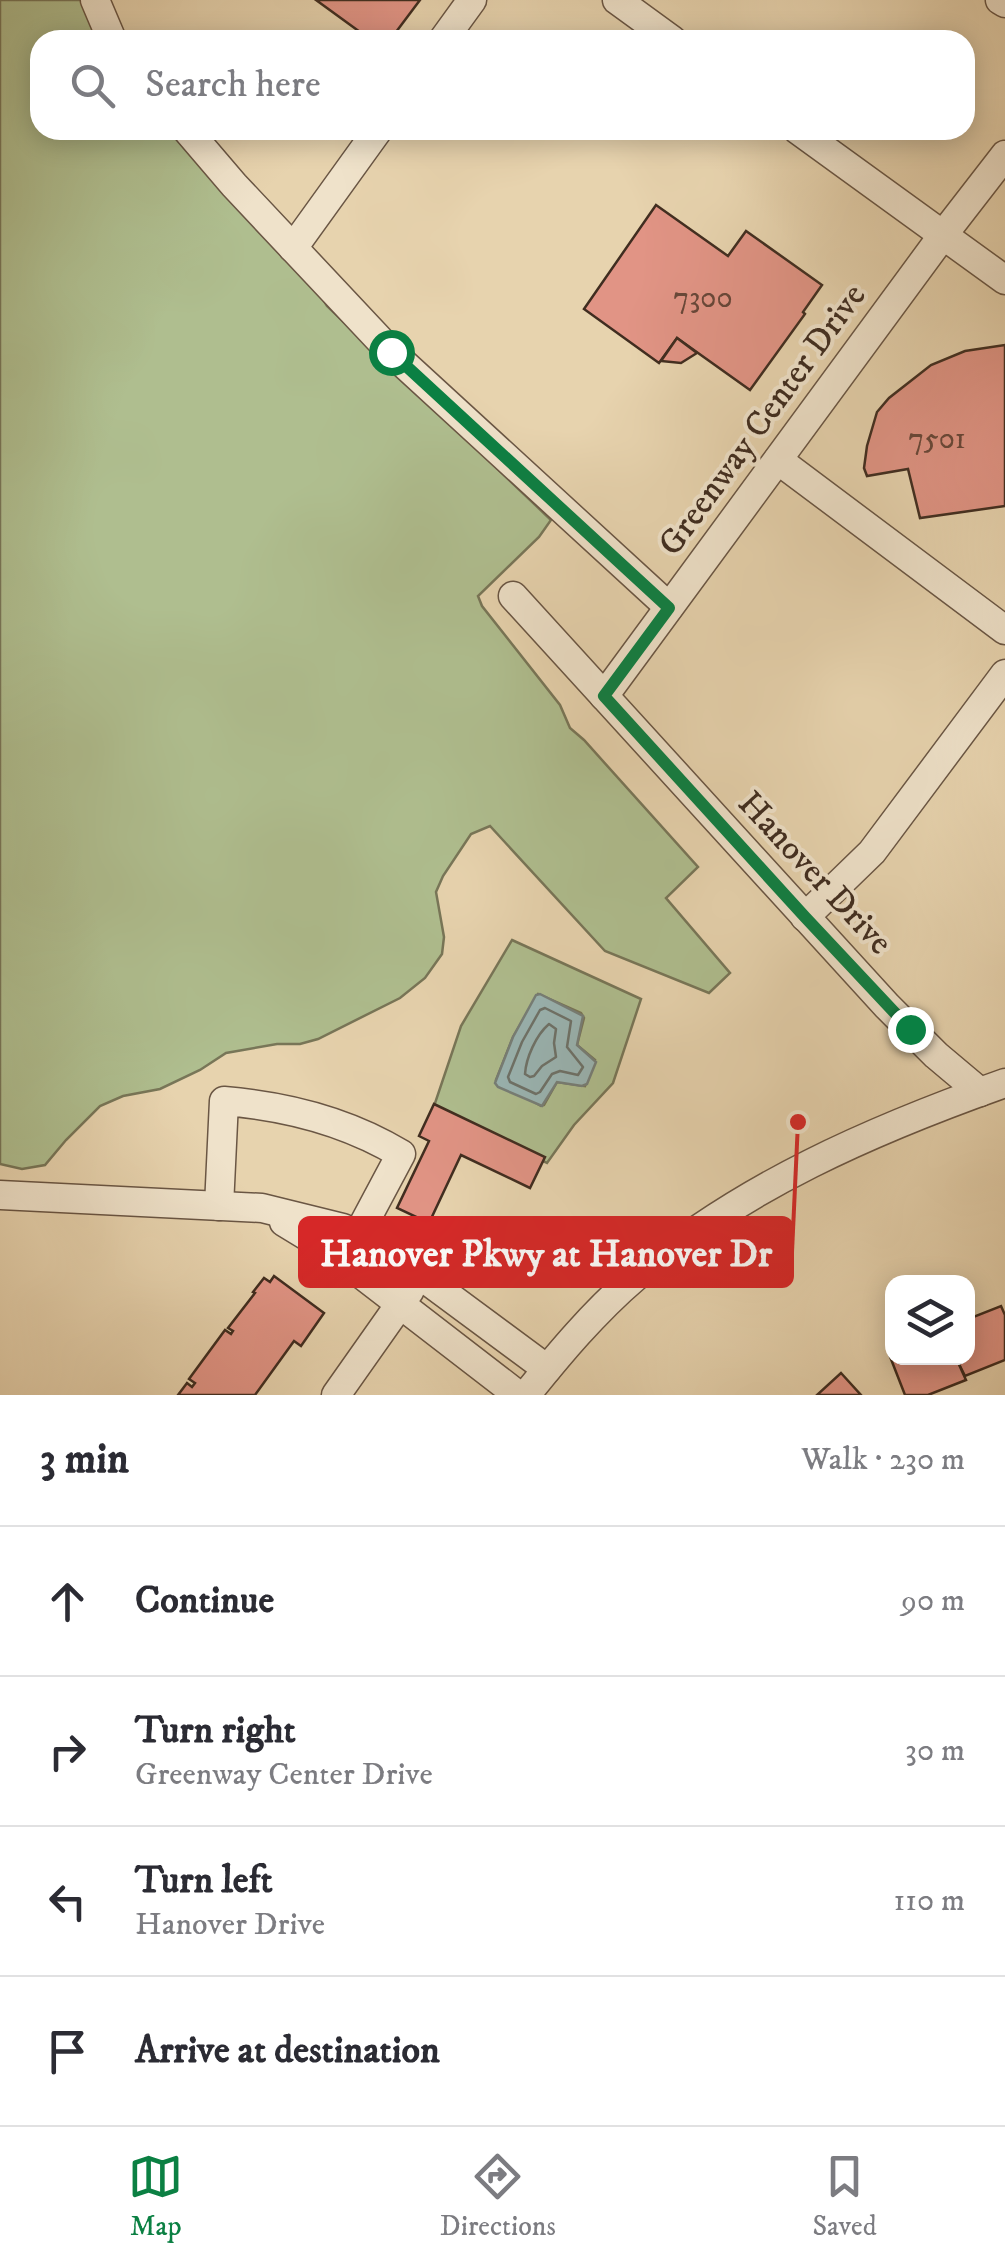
<!DOCTYPE html>
<html lang="en">
<head>
<meta charset="utf-8">
<style>
	body { margin:0; font-family:"IM FELL DW Pica",serif; background:#f7f7f7; color:#2b2b33 }
	.controls { position:absolute; right:30px; bottom:30px; display:grid; overflow:hidden; border-radius:20px; box-shadow:0 5px 25px #0003 }
	.controls button { width:90px; height:90px; display:grid; place-items:center; padding:0; border:0; border-bottom:2px solid #e1e1e2; background:#fff; color:#2b2b33; font:50px sans-serif }
	.stop { position:absolute; width:30px; height:30px; margin:-22px; border:8px solid #0b8043; border-radius:50%; background:#fff }
	.stop.end { background:#0b8043; border-color:#fff; box-shadow:0 2px 10px #0008 }
	.list { margin:0; padding:0; list-style:none }
	h2 { display:flex; justify-content:space-between; align-items:center; height:130px; margin:0; padding:0 40px; font-size:42px }
	h2 small { font-size:32px; font-weight:400; color:#7c7c81 }
	.list li { display:grid; grid-template-columns:65px 1fr auto; gap:30px; align-items:center; box-sizing:border-box; height:150px; padding:0 40px; border-top:2px solid #e1e1e2 }
	.list b { display:block; font-size:38px; white-space:nowrap }
	.list p { margin:0; font-size:32px; white-space:nowrap; color:#7c7c81 }
	.list em { font-size:32px; font-style:normal; color:#7c7c81 }
	.icon { flex:none; width:55px; height:55px; fill:none; stroke:currentColor; stroke-width:2; stroke-linecap:round; stroke-linejoin:round }
	.map { position:relative; flex:none; width:1005px; height:1395px; overflow:hidden }
	.search { position:absolute; background:#fff; box-shadow:0 5px 25px #0003; left:30px; right:30px; top:30px; height:110px; display:flex; align-items:center; gap:25px; box-sizing:border-box; padding:0 35px; border-radius:30px; color:#7c7c81; font-size:38px }
	.sheet { height:730px; background:#fff }
	nav { display:flex; justify-content:space-around; align-items:center; box-sizing:border-box; height:140px; border-top:2px solid #e1e1e2; background:#fff; font-size:28px; color:#7c7c81 }
	nav a { display:grid; justify-items:center; gap:5px }
	nav .on { color:#0b8043 }
	.map>svg:first-child { display:block }
	.green { fill:#afbe8f; stroke:#787658; stroke-width:2.5; fill-rule:evenodd }
	.water { fill:#9ab6b5; stroke:#767f79; stroke-width:2.5 }
	.lines { fill:none; stroke-linecap:round; stroke-linejoin:round }
	.shore { stroke:#6d726a; stroke-width:2.5 }
	.building { fill:#e19485; stroke:#402d20; stroke-width:2.5 }
	.minor-casing { stroke:#6a5644; stroke-width:31 }
	.minor { stroke:#efe2ca; stroke-width:28 }
	.route { stroke:#0b8043; stroke-width:12 }
	.labels { text-anchor:middle; stroke-width:8; stroke-linejoin:round; paint-order:stroke }
	.number-label { font-size:30px; fill:#684739 }
	.street-label { font-size:35px; fill:#402d20; stroke:#efe2ca }
	.leader { fill:none; stroke:#d62828; stroke-width:4 }
	.callout-dot { fill:#d62828; stroke:#efe2ca; stroke-width:4 }
	.callout { fill:#d62828; stroke:#d62828; stroke-width:4 }
	.callout-label { font-size:38px; text-anchor:middle; font-weight:bold; fill:#fff }
</style>
</head>
<body>
<div class="map">
<svg width="1005" height="1395" viewBox="0 0 1005 1395">
	<rect width="100%" height="100%" fill="#e7d3ae"/>
	<filter id="stains"><feTurbulence type="fractalNoise" baseFrequency=".002" numOctaves="4"/><feColorMatrix values="0 0 0 0 .2 0 0 0 0 .09 0 0 0 0 .02 0 0 0 .5 -.17"/></filter>
	<radialGradient id="worn" r=".72"><stop offset=".6" stop-color="#630" stop-opacity="0"/><stop offset="1" stop-color="#630" stop-opacity=".3"/></radialGradient>
	<!-- green -->
	<g class="green">
		<polygon points="0,0 95,0 112,40 40,40 40,130 187,130 293,248 327,306 551,520 539,537 478,596 482,606 560,705 570,728 584,740 698,867 666,898 730,973 709,993 605,951 490,826 471,834 443,876 436,892 444,937 442,954 425,978 400,998 318,1039 300,1044 277,1044 226,1053 200,1070 160,1089 123,1096 100,1106 66,1140 45,1165 22,1169 0,1164"/>
		<path d="M512,940L641,999L613,1083L574,1125L547,1163L433,1109L461,1026ZM538,994L581,1013L584,1018L577,1045L595,1060L585,1086L557,1082L544,1105L541,1106L496,1080L513,1037Z"/>
	</g>
	<!-- water -->
	<polygon class="water" points="540,994 583,1016 577,1045 596,1062 587,1084 582,1086 557,1082 542,1106 498,1087 495,1083 513,1037 536,995"/>
	<g class="lines">
		<!-- shore -->
		<g class="shore">
			<polygon points="545,1008 571,1021 567,1047 583,1067 578,1075 560,1071 552,1074 540,1092 536,1094 510,1082 508,1077 522,1042 540,1010"/>
			<path d="M549,1024L556,1029L554,1043L556,1057L542,1066L534,1076L530,1077L525,1074C526,1058 536,1035 549,1024Z"/>
		</g>
	</g>
	<!-- building -->
	<g class="building">
		<polygon points="316,0 420,0 390,40 371,40"/>
		<polygon points="656,205 728,256 746,231 822,285 803,312 805,314 750,390 677,338 659,363 584,309"/>
		<polygon points="677,338 697,353 681,363 661,361"/>
		<polygon points="1005,345 1005,506 920,518 908,469 867,476 864,468 867,446 877,412 889,398 931,365 965,351"/>
		<polygon points="434,1104 545,1157 530,1188 461,1155 429,1223 397,1208 429,1141 419,1136"/>
		<polygon points="274,1276 324,1313 301,1346 294,1341 255,1395 178,1395 187,1383 192,1387 195,1383 189,1379 225,1330 231,1334 233,1331 228,1328 255,1293 253,1292 264,1278 270,1282"/>
		<polygon points="1001,1306 1005,1315 1005,1360 965,1376 956,1358 968,1358 968,1319"/>
		<polygon points="892,1352 892,1358 956,1358 966,1380 928,1395 905,1395 889,1354"/>
		<polygon points="841,1373 861,1395 817,1395"/>
	</g>
	<g class="lines">
		<!-- minor casing -->
		<g class="minor-casing">
			<g id="minor">
				<polyline points="95,0 112,40"/>
				<polyline points="617,0 672,40"/>
				<polyline points="1000,0 1005,3"/>
				<polyline points="443,40 472,0"/>
				<polyline points="187,130 234,185 391,352 669,607"/>
				<polyline points="798,130 1005,280"/>
				<polyline points="293,248 378,130"/>
				<polyline points="778,460 1005,630"/>
				<polyline points="513,596 887,1006 936,1055 980,1092"/>
				<polyline points="604,696 943,235 1005,155"/>
				<polyline points="805,917 872,852 1005,674"/>
				<polyline points="0,1195 262,1208 343,1228 420,1275 547,1369"/>
				<path d="M219,1206L224,1101C286,1106 348,1122 401,1154L344,1261"/>
				<polyline points="284,1222 330,1250 518,1395"/>
				<polyline points="336,1395 410,1290"/>
				<path d="M526,1395C559,1354 594,1312 635,1277C744,1186 872,1130 1005,1083"/>
			</g>
		</g>
		<!-- minor -->
		<use href="#minor" class="minor"/>
	</g>
	<g class="lines">
		<!-- route -->
		<polyline class="route" points="391,352 669,608 604,696 805,917 910,1029"/>
	</g>
	<g class="labels">
		<!-- number labels -->
		<g class="number-label">
			<text x="703" y="307">7300</text>
			<text x="937" y="448">7501</text>
		</g>
		<!-- street labels -->
		<g class="street-label">
			<text transform="translate(761 419) rotate(-54)" y="12">Greenway Center Drive</text>
			<text transform="translate(816 872) rotate(47)" y="12">Hanover Drive</text>
		</g>
	</g>
	<!-- callouts -->
	<path class="leader" d="M798 1122L792 1252"/>
	<circle class="callout-dot" cx="798" cy="1122" r="10"/>
	<rect class="callout" x="300" y="1218" width="492" height="68" rx="10"/>
	<g class="callout-label">
		<text x="546" y="1266">Hanover Pkwy at Hanover Dr</text>
	</g>
	<rect width="100%" height="100%" filter="url(#stains)"/>
	<rect width="100%" height="100%" fill="url(#worn)"/>
</svg>
<div class="controls">
<button><svg class="icon" aria-label="layers" viewBox="0 0 24 24"><path d="M12 4l9 5-9 5-9-5zM3 14l9 5 9-5"/></svg></button>
</div>
<div class="stop" style="left:391px;top:352px"></div>
<div class="stop end" style="left:910px;top:1029px"></div>
<div class="search"><svg class="icon" aria-label="search" viewBox="0 0 24 24"><circle cx="10" cy="10" r="6"/><path d="M15 15l6 6"/></svg>Search here</div>
</div>
<section class="sheet">
<h2>3 min<small>Walk · 230 m</small></h2>
<ul class="list">
<li><svg class="icon" aria-label="ahead" viewBox="0 0 24 24"><path d="M12 20V5M6 11l6-6 6 6"/></svg><div><b>Continue</b></div><em>90 m</em></li>
<li><svg class="icon" aria-label="right" viewBox="0 0 24 24"><path d="M7 20v-9h11M14 6l5 5-5 5"/></svg><div><b>Turn right</b><p>Greenway Center Drive</p></div><em>30 m</em></li>
<li><svg class="icon" aria-label="left" viewBox="0 0 24 24"><path d="M17 20v-9H6M10 6l-5 5 5 5"/></svg><div><b>Turn left</b><p>Hanover Drive</p></div><em>110 m</em></li>
<li><svg class="icon" aria-label="arrive" viewBox="0 0 24 24"><path d="M6 21V4h12l-3 4 3 4H6"/></svg><div><b>Arrive at destination</b></div></li>
</ul>
</section>
<nav>
<a class="on"><svg class="icon" aria-label="map" viewBox="0 0 24 24"><path d="M3 6l6-2 6 2 6-2v14l-6 2-6-2-6 2zM9 4v14M15 6v14"/></svg>Map</a>
<a><svg class="icon" aria-label="directions" viewBox="0 0 24 24"><path d="M12 3l9 9-9 9-9-9zM9 14v-3h6M13 9l2 2-2 2"/></svg>Directions</a>
<a><svg class="icon" aria-label="saved" viewBox="0 0 24 24"><path d="M7 4h10v16l-5-4-5 4z"/></svg>Saved</a>
</nav>
</body>
</html>
